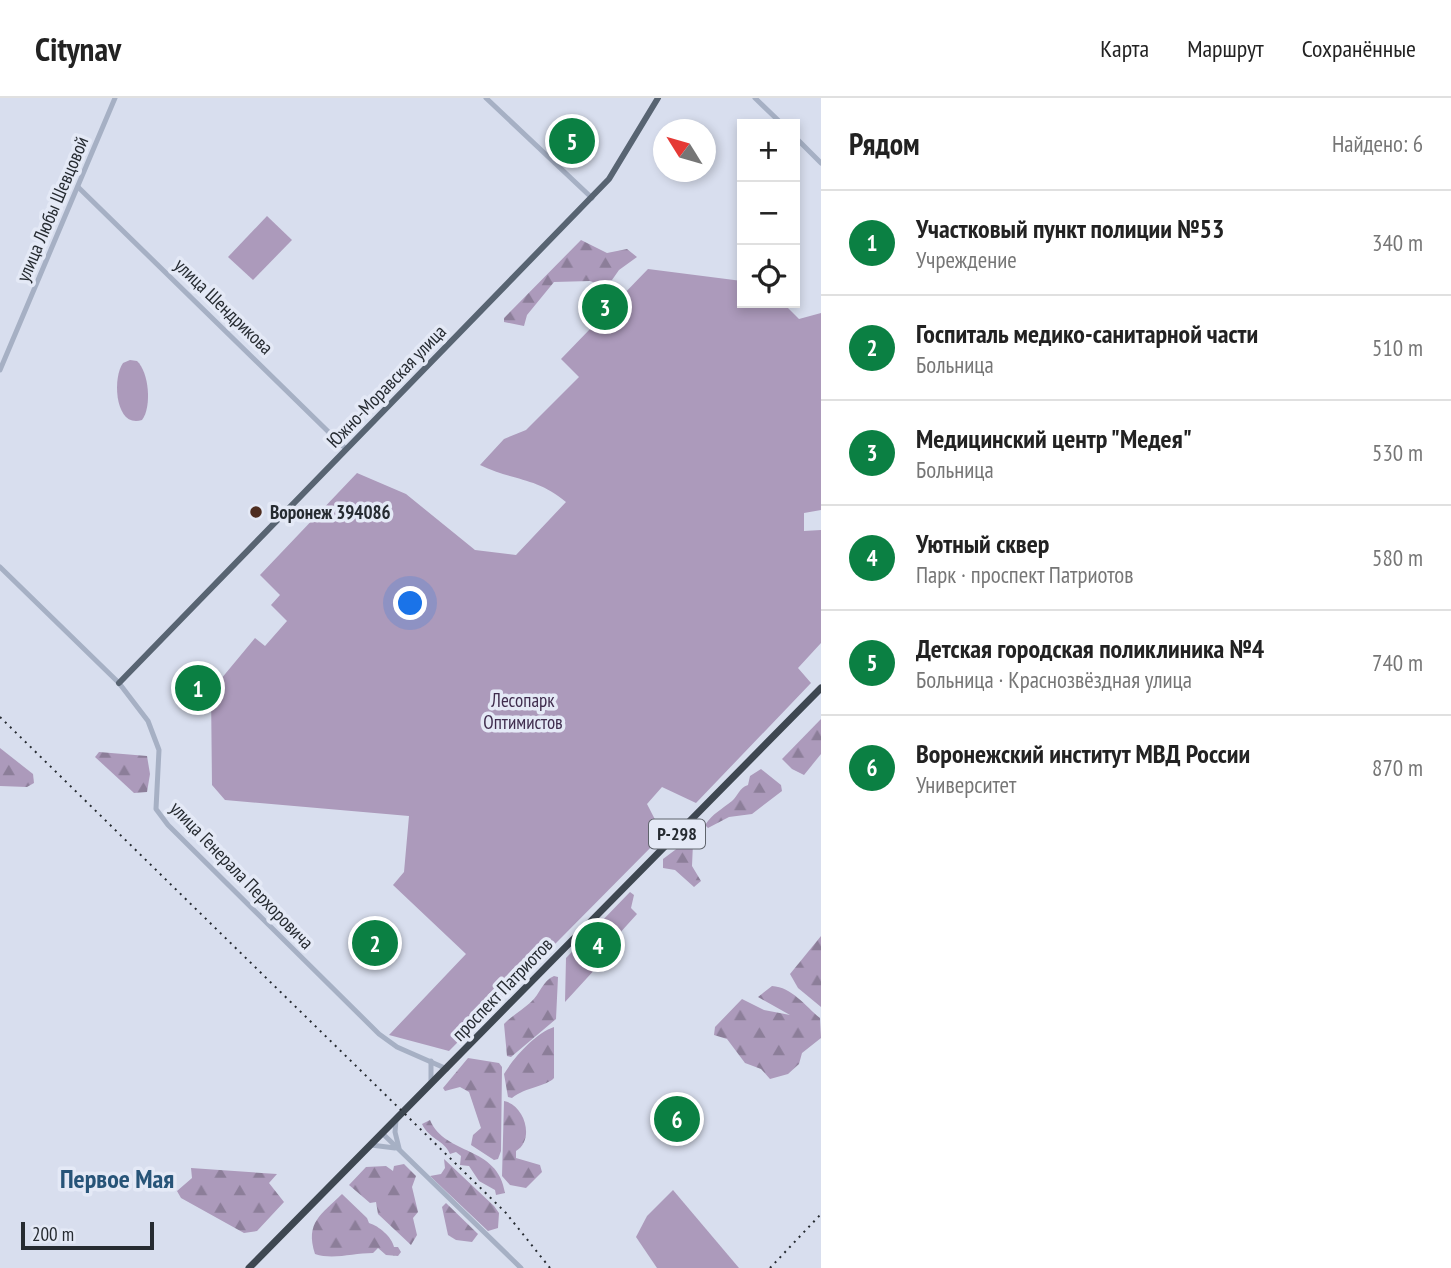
<!DOCTYPE html>
<html lang="ru">
<head>
<meta charset="utf-8">
<style>
	body { margin:0; font-family:"PT Sans Narrow",sans-serif; background:#f2f2f2; color:#222 }
	.controls { position:absolute; right:21px; top:21px; display:grid; overflow:hidden; border-radius:0px; box-shadow:0 4px 10px #0003 }
	.controls button { width:63px; height:63px; display:grid; place-items:center; padding:0; border:0; border-bottom:2px solid #e0e0e0; background:#fff; color:#222; font:35px sans-serif }
	.compass { position:absolute; left:653px; top:21px; width:63px; height:63px; border-radius:50%; background:#fff; box-shadow:0 4px 10px #0003; rotate:307deg }
	.scale { position:absolute; left:21px; bottom:18px; width:133px; box-sizing:border-box; padding-left:7px; border:4px solid #262b31; border-top:0; font-size:19px; line-height:24px; white-space:nowrap; color:#262b31; -webkit-text-stroke:5px #e4e9f6; paint-order:stroke }
	.you { position:absolute; left:411px; top:506px; width:24px; height:24px; margin:-18px; border:5px solid #fff; border-radius:50%; background:#1a73e8; box-shadow:0 0 0 10px #1a73e833 }
	.badge { display:grid; place-items:center; width:46px; height:46px; border-radius:50%; background:#0b8043; color:#fff; font-size:23px; font-weight:700 }
	.pin { position:absolute; translate:-50% -50%; border:4px solid #fff; box-shadow:0 2px 7px #0006 }
	.list { margin:0; padding:0; list-style:none }
	h2 { display:flex; justify-content:space-between; align-items:center; height:91px; margin:0; padding:0 28px; font-size:30px }
	h2 small { font-size:23px; font-weight:400; color:#767676 }
	.list li { display:grid; grid-template-columns:46px 1fr auto; gap:21px; align-items:center; box-sizing:border-box; height:105px; padding:0 28px; border-top:2px solid #e0e0e0 }
	.list b { display:block; font-size:26px; white-space:nowrap }
	.list p { margin:0; font-size:23px; white-space:nowrap; color:#767676 }
	.list em { font-size:23px; font-style:normal; color:#767676 }
	.icon { flex:none; width:38px; height:38px; fill:none; stroke:currentColor; stroke-width:2; stroke-linecap:round; stroke-linejoin:round }
	.map { position:relative; flex:none; width:821px; height:1170px; overflow:hidden }
	header { display:flex; align-items:center; gap:42px; box-sizing:border-box; height:98px; padding:0 35px; background:#fff; border-bottom:2px solid #e0e0e0 }
	header strong { font-size:33px }
	nav { display:flex; gap:38px; margin-inline-start:auto; font-size:24px }
	main { display:flex }
	aside { flex:1; background:#fff }
	.map>svg:first-child { display:block }
	.forest { fill:url(#forest-firs) }
	.park { fill:#ac9abb }
	.lines { fill:none; stroke-linecap:round; stroke-linejoin:round }
	.minor { stroke:#a6b0c4; stroke-width:5 }
	.major { stroke:#586472; stroke-width:6 }
	.highway { stroke:#3e4751; stroke-width:7 }
	.rail { stroke:#262b31; stroke-width:2; stroke-dasharray:2 5; stroke-linecap:butt }
	.poi-dot { fill:#4e2d20; stroke:#e4e9f6; stroke-width:2.5 }
	.labels { text-anchor:middle; stroke-width:7; stroke-linejoin:round; paint-order:stroke }
	.shield { fill:#e4e9f6; stroke:#5f646c; stroke-width:2 }
	.shield-label { font-size:18px; font-weight:bold; fill:#262b31 }
	.street-label { font-size:19px; fill:#262b31; stroke:#e4e9f6 }
	.poi-label { font-size:19px; font-weight:bold; fill:#262b31; stroke:#e4e9f6; text-anchor:start }
	.park-label { font-size:19px; fill:#3f2c4d; stroke:#e4e9f6 }
	.district-label { font-size:26px; font-weight:bold; fill:#275478; stroke:#e4e9f6 }
</style>
</head>
<body>
<header>
<strong>Citynav</strong>
<nav><a>Карта</a><a>Маршрут</a><a>Сохранённые</a></nav>
</header>
<main>
<div class="map">
<svg width="821" height="1170" viewBox="0 0 821 1170">
	<defs>
		<pattern id="forest-firs" width="22" height="20" patternUnits="userSpaceOnUse" patternTransform="scale(1.75)"><rect width="22" height="20" fill="#ac9abb"/><path d="M5 1l3.5 6h-7zM16 11l3.5 6h-7z" fill="#8c7e99"/></pattern>
	</defs>
	<rect width="100%" height="100%" fill="#d8deee"/>
	<!-- forest -->
	<g class="forest">
		<polygon points="581,142 607,155 627,151 637,159 619,172 612,182 598,186 590,183 554,184 527,217 524,228 504,224 504,220"/>
		<polygon points="821,621 821,656 804,677 792,671 782,661"/>
		<polygon points="0,650 33,676 34,685 27,689 0,688"/>
		<polygon points="99,654 147,658 150,676 147,694 134,695 95,659"/>
		<path d="M761,671L781,687L782,693L752,716L729,719L708,730L705,727C713,715 721,712 732,703C738,698 739,690 748,687L750,678Z"/>
		<polygon points="687,743 693,745 692,768 701,783 694,789 675,772 663,770 663,761"/>
		<polygon points="821,838 821,909 798,890 790,876"/>
		<path d="M554,878L558,879L556,921L511,959L507,958L504,926C513,917 522,912 531,904C540,896 543,882 554,878Z"/>
		<path d="M772,888C792,889 805,908 820,920L821,940L802,955L799,966L788,976L770,981L761,971L745,965L727,941L714,937L715,929L742,901L764,912L790,917L758,899Z"/>
		<path d="M554,929V980C547,988 526,989 512,1000L508,999L504,976C514,959 536,935 554,929Z"/>
		<polygon points="468,960 499,965 502,969 501,1053 498,1061 494,1062 471,1047 473,1037 481,1030 469,994 460,989 445,993 443,990"/>
		<path d="M504,1003C525,1007 535,1042 516,1053V1060L540,1067L542,1074L526,1090L510,1087L502,1078Z"/>
		<path d="M430,1022C445,1058 498,1047 505,1095L496,1097L495,1092L479,1083L469,1068L460,1067L461,1058L456,1054L450,1056C444,1042 429,1041 422,1026Z"/>
		<polygon points="444,1061 494,1108 499,1115 498,1130 488,1133 430,1078 441,1076 445,1070"/>
		<polygon points="404,1066 416,1078 412,1089 418,1114 413,1120 417,1137 411,1147 378,1116 376,1104 370,1105 349,1087 366,1069 386,1068 393,1073 394,1068"/>
		<polygon points="191,1070 277,1076 269,1085 284,1104 257,1133 244,1135 181,1100 177,1093 192,1080"/>
		<path d="M342,1096L367,1120L369,1125C379,1128 392,1139 394,1149H398L401,1154L398,1158L386,1157L378,1150L373,1155C353,1155 333,1162 315,1156C305,1124 321,1117 342,1096Z"/>
		<polygon points="446,1105 478,1136 472,1144 456,1142 448,1137 442,1109"/>
	</g>
	<!-- park -->
	<g class="park">
		<polygon points="267,118 292,142 253,182 228,159"/>
		<path d="M648,171L742,183V205H783L799,221L821,215V412L804,415V433L821,432V545L798,570L811,585L696,705L662,689L647,706L663,737L449,953L389,937L466,856L393,787L404,774L409,718L225,702L212,687L211,593L255,540L265,548L287,523L271,507L280,497L260,477L357,375L406,396L475,452L516,457L566,404C537,379 513,383 480,367L504,341L526,332L579,279L561,261Z"/>
		<path d="M130,262L137,263C149,274 152,309 142,322C115,331 112,280 123,265Z"/>
		<polygon points="630,794 634,797 631,810 637,816 618,837 619,845 565,904 566,860"/>
		<polygon points="673,1092 739,1170 657,1170 636,1139 647,1118"/>
	</g>
	<g class="lines">
		<!-- minor -->
		<g class="minor">
			<polyline points="486,0 592,100"/>
			<polyline points="755,0 782,26"/>
			<polyline points="795,39 821,65"/>
			<polyline points="78,89 346,351"/>
			<polyline points="0,272 115,0"/>
			<polyline points="0,469 119,585 148,623 159,652 156,711 168,727 379,936 397,949 447,971"/>
			<polyline points="431,984 431,963"/>
			<polyline points="396,1022 395,1034 399,1050"/>
			<polyline points="382,1035 521,1170"/>
			<polyline points="371,1047 395,1050"/>
		</g>
		<!-- major -->
		<polyline class="major" points="119,585 609,81 658,0"/>
		<!-- highway -->
		<polyline class="highway" points="249,1170 821,590"/>
		<!-- rail -->
		<g class="rail">
			<polyline points="0,619 506,1115 550,1170"/>
			<polyline points="770,1170 821,1116"/>
		</g>
	</g>
	<!-- markers -->
	<circle class="poi-dot" cx="256" cy="414" r="7"/>
	<g class="labels">
		<!-- shield labels -->
		<rect class="shield" x="649" y="721.5" width="56" height="29" rx="5"/>
		<g class="shield-label">
			<text x="677" y="742">Р-298</text>
		</g>
		<!-- street labels -->
		<g class="street-label">
			<text transform="translate(52 111) rotate(-67)" y="7">улица Любы Шевцовой</text>
			<text transform="translate(224 208) rotate(44)" y="7">улица Шендрикова</text>
			<text transform="translate(386 288) rotate(-46)" y="7">Южно-Моравская улица</text>
			<text transform="translate(242 777) rotate(46)" y="7">улица Генерала Перхоровича</text>
			<text transform="translate(502 891) rotate(-46)" y="7">проспект Патриотов</text>
		</g>
		<!-- poi labels -->
		<g class="poi-label">
			<text x="270" y="421">Воронеж 394086</text>
		</g>
		<!-- park labels -->
		<g class="park-label">
			<text x="523" y="609">Лесопарк<tspan x="523" dy="22">Оптимистов</tspan></text>
		</g>
		<!-- district labels -->
		<g class="district-label">
			<text x="117" y="1090">Первое Мая</text>
		</g>
	</g>
</svg>
<div class="controls">
<button>+</button>
<button>−</button>
<button><svg class="icon" aria-label="locate" viewBox="0 0 24 24"><circle cx="12" cy="12" r="6"/><path d="M12 2v4M12 18v4M2 12h4M18 12h4"/></svg></button>
</div>
<svg class="compass" viewBox="-18 -18 36 36"><path d="M0-13l5 13h-10z" fill="#e53935"/><path d="M0 13l5-13h-10z" fill="#767676"/></svg>
<div class="scale">200 m</div>
<div class="you"></div>
<div class="pin badge" style="left:198px;top:590px">1</div>
<div class="pin badge" style="left:375px;top:845px">2</div>
<div class="pin badge" style="left:605px;top:209px">3</div>
<div class="pin badge" style="left:598px;top:847px">4</div>
<div class="pin badge" style="left:572px;top:43px">5</div>
<div class="pin badge" style="left:677px;top:1021px">6</div>
</div>
<aside>
<h2>Рядом<small>Найдено: 6</small></h2>
<ul class="list">
<li><span class="badge">1</span><div><b>Участковый пункт полиции №53</b><p>Учреждение</p></div><em>340 m</em></li>
<li><span class="badge">2</span><div><b>Госпиталь медико-санитарной части</b><p>Больница</p></div><em>510 m</em></li>
<li><span class="badge">3</span><div><b>Медицинский центр &quot;Медея&quot;</b><p>Больница</p></div><em>530 m</em></li>
<li><span class="badge">4</span><div><b>Уютный сквер</b><p>Парк · проспект Патриотов</p></div><em>580 m</em></li>
<li><span class="badge">5</span><div><b>Детская городская поликлиника №4</b><p>Больница · Краснозвёздная улица</p></div><em>740 m</em></li>
<li><span class="badge">6</span><div><b>Воронежский институт МВД России</b><p>Университет</p></div><em>870 m</em></li>
</ul>
</aside>
</main>
</body>
</html>
